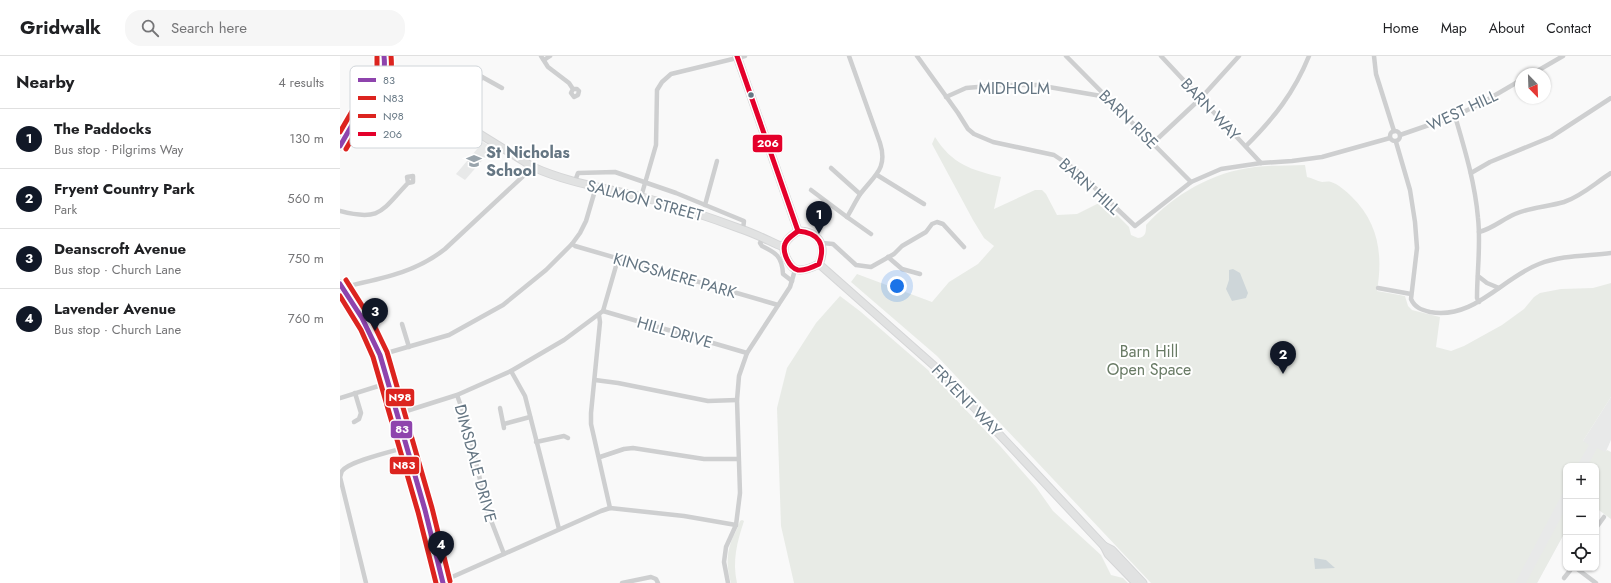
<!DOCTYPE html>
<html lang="en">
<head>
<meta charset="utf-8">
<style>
	body { margin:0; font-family:Jost,sans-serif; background:#f6f6f6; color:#202124 }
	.controls { position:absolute; right:12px; bottom:12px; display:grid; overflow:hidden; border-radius:8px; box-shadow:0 1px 3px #0004 }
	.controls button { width:36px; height:36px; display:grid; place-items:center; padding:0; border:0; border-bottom:1px solid #e0e0e0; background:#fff; color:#202124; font:20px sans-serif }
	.compass { position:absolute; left:1175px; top:12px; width:36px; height:36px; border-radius:50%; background:#fff; box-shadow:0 1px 3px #0004; rotate:157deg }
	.you { position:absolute; left:557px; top:230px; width:14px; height:14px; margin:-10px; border:3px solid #fff; border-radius:50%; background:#1a73e8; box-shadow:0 0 0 6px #1a73e833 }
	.badge { display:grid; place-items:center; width:26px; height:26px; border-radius:50%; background:#111827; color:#fff; font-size:13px; font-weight:700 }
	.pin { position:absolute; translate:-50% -33px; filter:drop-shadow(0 1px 2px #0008) }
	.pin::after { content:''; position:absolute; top:21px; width:14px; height:12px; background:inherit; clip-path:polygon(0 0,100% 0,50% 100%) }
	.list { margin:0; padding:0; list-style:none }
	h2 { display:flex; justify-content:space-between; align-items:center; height:52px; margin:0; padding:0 16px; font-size:17px }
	h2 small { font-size:13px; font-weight:400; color:#757577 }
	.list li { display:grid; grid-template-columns:26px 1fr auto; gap:12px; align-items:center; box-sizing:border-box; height:60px; padding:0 16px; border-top:1px solid #e0e0e0 }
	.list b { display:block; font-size:15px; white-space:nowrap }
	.list p { margin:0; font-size:13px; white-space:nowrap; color:#757577 }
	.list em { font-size:13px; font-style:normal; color:#757577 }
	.icon { flex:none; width:22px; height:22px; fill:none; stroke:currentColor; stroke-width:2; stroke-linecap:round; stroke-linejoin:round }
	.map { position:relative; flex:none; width:1271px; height:527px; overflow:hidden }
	header { display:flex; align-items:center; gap:24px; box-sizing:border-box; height:56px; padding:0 20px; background:#fff; border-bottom:1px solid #e0e0e0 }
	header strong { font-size:19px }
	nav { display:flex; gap:22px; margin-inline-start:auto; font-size:14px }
	.search { width:280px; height:36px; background:#f6f6f6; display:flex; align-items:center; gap:10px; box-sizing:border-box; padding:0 14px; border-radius:16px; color:#757577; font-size:15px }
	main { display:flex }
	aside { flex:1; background:#fff }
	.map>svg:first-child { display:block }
	.built { fill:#e8e9e9 }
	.green { fill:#e8ebe6 }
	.water { fill:#ced6d9 }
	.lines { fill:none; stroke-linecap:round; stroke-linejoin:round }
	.secondary-casing { stroke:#d5d6d7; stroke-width:9 }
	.primary-casing { stroke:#d5d6d7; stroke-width:9 }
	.street { stroke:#cecfd0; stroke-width:4.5 }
	.secondary { stroke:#e1e2e2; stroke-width:7 }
	.primary { stroke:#e1e2e2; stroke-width:7 }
	.bus-1-casing { stroke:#fff; stroke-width:8 }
	.bus-2-casing { stroke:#fff; stroke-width:8 }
	.bus-3-casing { stroke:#fff; stroke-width:8 }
	.bus-4-casing { stroke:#fff; stroke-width:8 }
	.bus-1 { stroke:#8e44ad; stroke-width:5 }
	.bus-2 { stroke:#dc241f; stroke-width:5 }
	.bus-3 { stroke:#dc241f; stroke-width:5 }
	.bus-4 { stroke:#e4002b; stroke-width:5 }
	.bus-dot { fill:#657683; stroke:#fff; stroke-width:1.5 }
	.labels { text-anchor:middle; stroke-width:4; stroke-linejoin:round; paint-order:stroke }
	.street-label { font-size:16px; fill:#657683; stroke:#fff }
	.poi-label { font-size:16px; font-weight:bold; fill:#657683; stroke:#fff; text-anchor:start }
	.park-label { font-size:16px; fill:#687a64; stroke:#fff }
	.key { fill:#fff; stroke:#d1d6da; stroke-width:1 }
	.key-label { font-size:11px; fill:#657683 }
	.line-badge { stroke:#fff; stroke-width:1.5 }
	.badge-label { font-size:11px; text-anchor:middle; font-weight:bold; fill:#fff }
</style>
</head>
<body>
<header>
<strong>Gridwalk</strong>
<div class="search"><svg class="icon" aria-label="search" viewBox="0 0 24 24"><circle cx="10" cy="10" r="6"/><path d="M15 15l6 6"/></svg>Search here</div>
<nav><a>Home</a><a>Map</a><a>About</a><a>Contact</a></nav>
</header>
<main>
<aside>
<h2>Nearby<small>4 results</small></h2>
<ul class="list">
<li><span class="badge">1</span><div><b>The Paddocks</b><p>Bus stop · Pilgrims Way</p></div><em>130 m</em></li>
<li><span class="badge">2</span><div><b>Fryent Country Park</b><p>Park</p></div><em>560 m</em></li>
<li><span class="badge">3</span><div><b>Deanscroft Avenue</b><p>Bus stop · Church Lane</p></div><em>750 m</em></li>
<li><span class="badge">4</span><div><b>Lavender Avenue</b><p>Bus stop · Church Lane</p></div><em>760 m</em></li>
</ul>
</aside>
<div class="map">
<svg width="1271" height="527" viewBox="0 0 1271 527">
	<rect width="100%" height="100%" fill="#f9f9f9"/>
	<!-- built -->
	<g class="built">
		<polygon points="143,86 153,92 125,124 116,118"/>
		<polygon points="1271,341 1271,384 1256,418 1256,410 1227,410"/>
		<polygon points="1226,411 1226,474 1197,527 1168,527"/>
	</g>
	<!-- green -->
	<g class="green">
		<path d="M595,81C612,108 631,114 661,121L654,153L695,134H702L706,138L717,159L737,158L763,145L789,171L791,179L798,182C806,181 806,176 806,169C835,138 872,116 915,111C931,109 948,110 965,109L967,121C972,122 977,125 982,126C985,126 988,125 991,126C998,128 1006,135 1011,140C1039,167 1043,199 1037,235L1065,240L1068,250L1072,254L1100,261L1096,291L1111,295L1124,290L1162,269L1184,253L1194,241L1200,237L1221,233L1253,232L1271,227V341L1243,385L1249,389L1237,410H1226V431L1175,527H811L597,300L511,226L517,218L592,246L609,226L638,208L654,190L644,182L633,164L592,88Z"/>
		<polygon points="500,240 521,256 588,314 661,391 696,431 713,455 761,499 771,519 783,522 788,527 454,527 441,470 437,352 447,312 476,267"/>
		<polygon points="1257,392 1265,396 1267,394 1271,396 1271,463 1256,452 1256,410 1248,410"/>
		<polygon points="1225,454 1226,474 1197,527 1186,527"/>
		<path d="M402,464L404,465C397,486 392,505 397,527H391C387,513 386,500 391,486C394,478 398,472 400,465Z"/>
	</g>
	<!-- water -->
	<g class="water">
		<polygon points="893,213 900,217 908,237 906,242 892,245 886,233 889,224 889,214"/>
		<polygon points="974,502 986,504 995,512 975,513"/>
	</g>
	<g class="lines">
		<!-- secondary casing -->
		<g class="secondary-casing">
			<g id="secondary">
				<polyline points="397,0 458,175"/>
				<polyline points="0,90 38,24 43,20"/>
				<path d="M0,228C16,251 30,272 40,299L85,454L103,527"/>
			</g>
		</g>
		<!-- primary casing -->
		<g class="primary-casing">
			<g id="primary">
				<polyline points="38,0 42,18"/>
				<path d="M43,20L51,23L193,111C228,127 266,132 302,141C336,150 369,161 401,173C416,178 429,185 443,191"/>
				<polyline points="43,20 46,14 44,0"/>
				<path d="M458,175C479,175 487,190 479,208C473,211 461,216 455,213C451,211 449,207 447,203C440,190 446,183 458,175Z"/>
				<polyline points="479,208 600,315 764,490 768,498 796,527"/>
				<polyline points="764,490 772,494 803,527"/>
			</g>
		</g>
		<!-- street -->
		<g class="street">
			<polyline points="201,0 208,11 229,27 233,33 237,33 239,35 238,39 234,41 231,37 233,33"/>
			<path d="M509,0L540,87C548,112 535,119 521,137C516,144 512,153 507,161L531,178"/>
			<polyline points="577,0 618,57 628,73 634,78 653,86 714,99 735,113 795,170 851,126 881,113 921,107 952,105 982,101 1050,82"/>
			<polyline points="726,0 851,126"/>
			<polyline points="821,0 921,107"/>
			<polyline points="1034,0 1036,18 1054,75"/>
			<polyline points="204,4 210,0"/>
			<polyline points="135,17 162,32"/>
			<polyline points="1192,18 1223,0"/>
			<polyline points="606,41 626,32 661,29 697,29 767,41"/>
			<path d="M1115,60C1125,94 1135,127 1138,162C1141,189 1137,215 1137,242L1139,246"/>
			<polyline points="116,64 142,21"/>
			<polyline points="0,73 7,77"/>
			<circle cx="1055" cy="80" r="5"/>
			<polyline points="1060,79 1115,60 1140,48 1181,24"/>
			<path d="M1056,86L1070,134L1075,166L1077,192L1071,243C1075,252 1082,254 1090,256C1134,264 1162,222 1199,208C1222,199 1247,200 1271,197"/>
			<polyline points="813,87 861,42 899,0"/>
			<path d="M906,90C934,62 954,37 969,0"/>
			<polyline points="491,112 520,138"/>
			<polyline points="1131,117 1150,106 1211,81 1271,42"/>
			<polyline points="537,119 584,148"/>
			<polyline points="235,125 238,117 275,116 336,137 404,165 403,173"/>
			<polyline points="471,134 507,161"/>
			<polyline points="301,141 316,89 317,34 322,26 331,18 405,0"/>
			<polyline points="365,149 377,105"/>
			<path d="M0,155C41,166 42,154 68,127L73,126V120L67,121L68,127"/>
			<path d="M1139,176C1152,173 1163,163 1175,158C1191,151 1207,151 1224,146C1242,140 1255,127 1271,117"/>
			<path d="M423,182L420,187L422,190C436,197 442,200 443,218L452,225"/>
			<polyline points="482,187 493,188 516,209 531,211 554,198 562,190 586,176 592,168 597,166 603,168 624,191"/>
			<polyline points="232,188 235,190 438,249"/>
			<polyline points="548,201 562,213 580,218"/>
			<polyline points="1138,220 1147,227 1159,232"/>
			<polyline points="1038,232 1071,238"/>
			<path d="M4,233L8,230C44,222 76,216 105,193L193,111"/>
			<polyline points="263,255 407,297"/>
			<polyline points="259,259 260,266 251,357 251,368 270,452"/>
			<polyline points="62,268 69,291"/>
			<polyline points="40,299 109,279 163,249 206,214 232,188 240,177 246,165 256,131"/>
			<polyline points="171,315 185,340 219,473"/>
			<polyline points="255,324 278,327 368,345 397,344"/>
			<polyline points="117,339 127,367 147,454 164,498"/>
			<polyline points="0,342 48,327"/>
			<polyline points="160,352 164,372"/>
			<polyline points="57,358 117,339 171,315 224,284 263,255 278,203"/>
			<polyline points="14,366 19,363 21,357 15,337"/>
			<polyline points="164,368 190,361"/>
			<polyline points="196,386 224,380 228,382"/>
			<polyline points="260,401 284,393 293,392 364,403 398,403"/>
			<polyline points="1256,472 1264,461"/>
			<polyline points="1236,512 1256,527"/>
			<polyline points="1224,522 1232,512"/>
			<polyline points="103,525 261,455 270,452 344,460 396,469"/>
			<path d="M26,527L0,421C1,419 1,417 2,415C9,405 54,395 67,391"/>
			<polyline points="282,527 311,521 316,523 318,527"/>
			<polyline points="388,527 384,506 386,491 396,469 400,437 397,344 399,320 407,297 450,231 455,214"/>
		</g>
		<!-- secondary -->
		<use href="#secondary" class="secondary"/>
		<!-- primary -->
		<use href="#primary" class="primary"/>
		<!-- bus-1 casing -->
		<g class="bus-1-casing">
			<g id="bus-1">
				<path d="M0,90L38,24C45,17 45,10 44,0"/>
				<polyline points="0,228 22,262 40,299 85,454 103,527"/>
			</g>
		</g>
		<!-- bus-2 casing -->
		<g class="bus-2-casing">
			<g id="bus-2">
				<path d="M6,93L44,28C52,20 52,11 51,0"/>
				<polyline points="0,240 21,274 33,301 78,456 96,527"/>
			</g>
		</g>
		<!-- bus-3 casing -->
		<g class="bus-3-casing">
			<g id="bus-3">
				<polyline points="0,76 32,21 37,14 37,1"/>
				<polyline points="6,224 33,267 47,296 92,452 110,525"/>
			</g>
		</g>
		<!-- bus-4 casing -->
		<g class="bus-4-casing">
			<g id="bus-4">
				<polyline points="397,0 458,175"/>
				<path d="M458,175C479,177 486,188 479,208C473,211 465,215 458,214C449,212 442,196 445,188C447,182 453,179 458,175Z"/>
			</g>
		</g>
		<!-- bus-1 -->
		<use href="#bus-1" class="bus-1"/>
		<!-- bus-2 -->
		<use href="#bus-2" class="bus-2"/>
		<!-- bus-3 -->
		<use href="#bus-3" class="bus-3"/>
		<!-- bus-4 -->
		<use href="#bus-4" class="bus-4"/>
	</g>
	<!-- icons -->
	<defs>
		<g id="school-bare" transform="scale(1.2)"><path d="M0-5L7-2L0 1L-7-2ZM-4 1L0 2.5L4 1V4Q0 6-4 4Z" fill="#99a4ac" stroke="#fff" stroke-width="2.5" paint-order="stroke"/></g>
	</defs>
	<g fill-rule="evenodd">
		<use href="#school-bare" x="134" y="105"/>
	</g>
	<!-- markers -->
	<circle class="bus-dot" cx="411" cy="39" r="3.5"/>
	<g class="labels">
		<!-- street labels -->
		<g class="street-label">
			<text x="674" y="38">MIDHOLM</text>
			<text transform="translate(871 53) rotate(47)" y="6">BARN WAY</text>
			<text transform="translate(1122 54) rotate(-25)" y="6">WEST HILL</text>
			<text transform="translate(789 63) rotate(45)" y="6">BARN RISE</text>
			<text transform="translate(750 130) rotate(42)" y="6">BARN HILL</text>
			<text transform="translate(305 144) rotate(15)" y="6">SALMON STREET</text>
			<text transform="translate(335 219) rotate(16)" y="6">KINGSMERE PARK</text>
			<text transform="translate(335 276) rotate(16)" y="6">HILL DRIVE</text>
			<text transform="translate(627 344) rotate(46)" y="6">FRYENT WAY</text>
			<text transform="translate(136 407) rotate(75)" y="6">DIMSDALE DRIVE</text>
		</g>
		<!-- poi labels -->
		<g class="poi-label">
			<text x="146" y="102">St Nicholas<tspan x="146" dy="18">School</tspan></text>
		</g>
		<!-- park labels -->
		<g class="park-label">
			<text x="809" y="301">Barn Hill<tspan x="809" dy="18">Open Space</tspan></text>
		</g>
	</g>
	<!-- legend -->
	<rect x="10" y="10" width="132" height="82" rx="6" class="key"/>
	<rect x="18" y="22" width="18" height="4" fill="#8e44ad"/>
	<rect x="18" y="40" width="18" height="4" fill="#dc241f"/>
	<rect x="18" y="58" width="18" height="4" fill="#dc241f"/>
	<rect x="18" y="76" width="18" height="4" fill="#e4002b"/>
	<g class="key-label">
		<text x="43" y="28">83</text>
		<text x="43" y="46">N83</text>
		<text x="43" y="64">N98</text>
		<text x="43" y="82">206</text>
	</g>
	<g class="line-badge">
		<rect x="412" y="78" width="31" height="19" rx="4" fill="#e4002b"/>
		<rect x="45" y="332" width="30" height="19" rx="4" fill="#dc241f"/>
		<rect x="50" y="364" width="23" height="19" rx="4" fill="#8e44ad"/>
		<rect x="49" y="400" width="31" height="19" rx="4" fill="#dc241f"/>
	</g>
	<g class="badge-label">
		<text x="428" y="91">206</text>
		<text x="60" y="345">N98</text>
		<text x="62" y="377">83</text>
		<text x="64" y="413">N83</text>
	</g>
</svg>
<div class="controls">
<button>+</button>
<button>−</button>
<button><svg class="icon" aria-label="locate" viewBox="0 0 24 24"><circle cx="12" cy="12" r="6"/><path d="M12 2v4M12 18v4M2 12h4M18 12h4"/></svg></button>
</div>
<svg class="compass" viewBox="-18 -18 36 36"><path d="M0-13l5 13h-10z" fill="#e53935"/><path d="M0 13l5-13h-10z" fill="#757577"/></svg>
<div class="you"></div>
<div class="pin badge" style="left:479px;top:178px">1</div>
<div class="pin badge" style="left:943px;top:318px">2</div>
<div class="pin badge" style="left:35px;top:275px">3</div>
<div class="pin badge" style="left:101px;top:508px">4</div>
</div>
</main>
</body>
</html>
